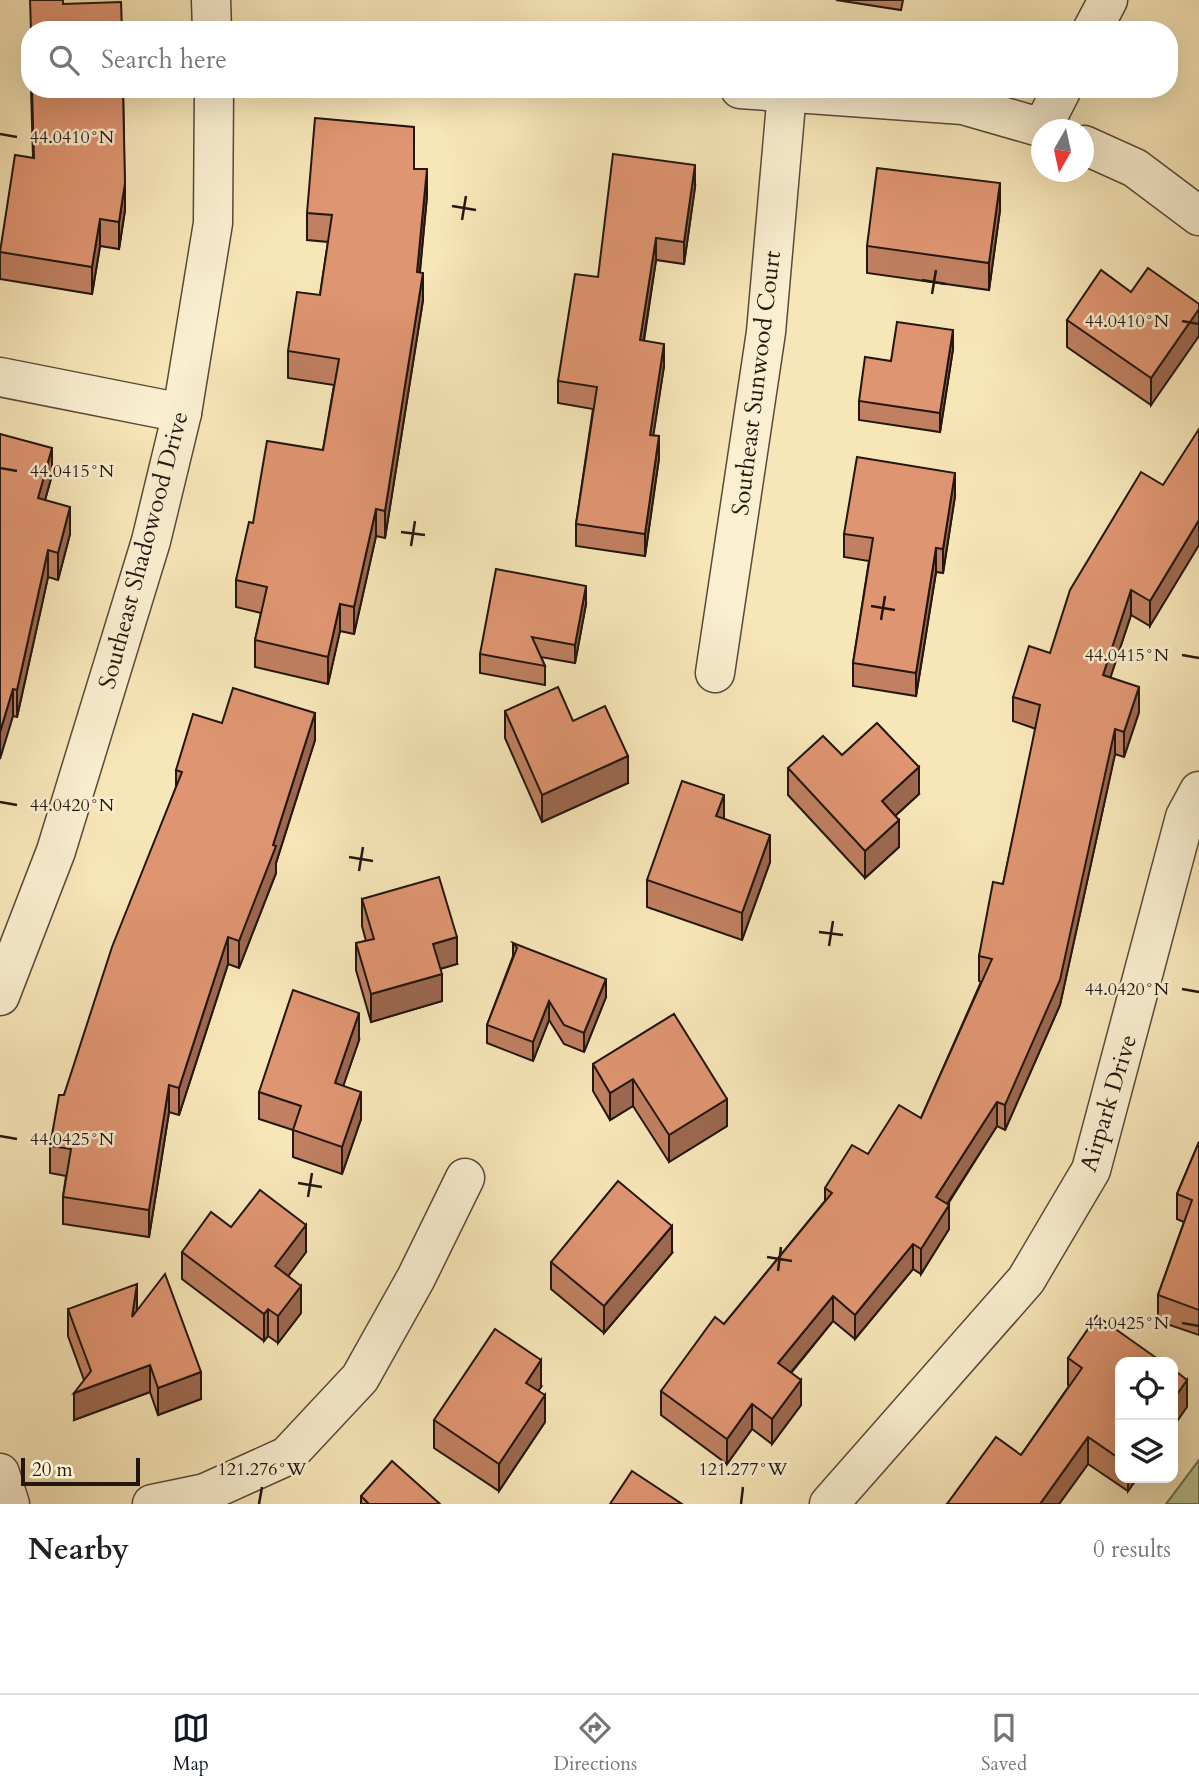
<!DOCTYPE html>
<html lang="en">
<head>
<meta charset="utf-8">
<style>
	body { margin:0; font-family:Cardo,serif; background:#f2f2f2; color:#202124 }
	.controls { position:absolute; right:21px; bottom:21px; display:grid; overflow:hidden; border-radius:14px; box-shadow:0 7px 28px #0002 }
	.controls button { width:63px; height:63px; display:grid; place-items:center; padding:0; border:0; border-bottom:2px solid #e0e0e0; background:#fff; color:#202124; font:35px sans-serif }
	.compass { position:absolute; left:1031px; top:119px; width:63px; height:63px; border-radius:50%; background:#fff; box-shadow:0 7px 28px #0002; rotate:189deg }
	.scale { position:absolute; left:21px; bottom:18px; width:119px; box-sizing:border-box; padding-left:7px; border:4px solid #23160f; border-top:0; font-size:19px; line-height:24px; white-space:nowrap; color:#23160f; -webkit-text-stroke:5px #faefd1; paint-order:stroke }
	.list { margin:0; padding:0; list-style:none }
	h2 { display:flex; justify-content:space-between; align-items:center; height:91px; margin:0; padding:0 28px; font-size:30px }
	h2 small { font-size:23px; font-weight:400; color:#757577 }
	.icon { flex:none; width:38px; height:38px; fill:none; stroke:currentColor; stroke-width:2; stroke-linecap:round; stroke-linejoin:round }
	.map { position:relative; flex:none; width:1199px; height:1504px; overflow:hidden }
	.search { position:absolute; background:#fff; box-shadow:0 7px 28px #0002; left:21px; right:21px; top:21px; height:77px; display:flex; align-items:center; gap:18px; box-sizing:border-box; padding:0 24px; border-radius:28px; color:#757577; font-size:26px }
	.sheet { height:189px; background:#fff }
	nav { display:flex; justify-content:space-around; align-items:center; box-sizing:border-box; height:98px; border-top:2px solid #e0e0e0; background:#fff; font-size:19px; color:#757577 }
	nav a { display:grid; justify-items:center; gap:4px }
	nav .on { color:#111827 }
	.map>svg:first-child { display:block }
	.green { fill:#bac691; stroke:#6e6e50; stroke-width:2 }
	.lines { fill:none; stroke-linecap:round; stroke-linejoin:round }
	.minor-casing { stroke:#584a39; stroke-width:41 }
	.minor { stroke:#faefd1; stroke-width:38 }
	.wall { fill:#c08061; stroke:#23160f; stroke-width:2 }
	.shaded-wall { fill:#9c684f; stroke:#23160f; stroke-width:2 }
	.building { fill:#df9571; stroke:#23160f; stroke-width:2 }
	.ticks { fill:none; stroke:#23160f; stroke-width:2.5 }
	.labels { text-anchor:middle; stroke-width:5; stroke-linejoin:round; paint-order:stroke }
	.street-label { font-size:24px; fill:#23160f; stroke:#faefd1 }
	.ticks-label { font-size:18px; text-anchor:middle; fill:#23160f; stroke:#faefd1; stroke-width:5; stroke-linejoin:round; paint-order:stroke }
</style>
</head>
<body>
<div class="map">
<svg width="1199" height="1504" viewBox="0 0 1199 1504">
	<rect width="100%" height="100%" fill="#f7e6b8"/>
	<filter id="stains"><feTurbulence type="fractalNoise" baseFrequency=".00286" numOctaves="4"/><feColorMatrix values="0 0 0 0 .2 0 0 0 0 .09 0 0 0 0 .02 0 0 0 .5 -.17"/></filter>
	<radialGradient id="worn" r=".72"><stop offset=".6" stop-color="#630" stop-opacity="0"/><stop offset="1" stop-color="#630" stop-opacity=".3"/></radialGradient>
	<!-- green -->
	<polygon class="green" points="1199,1460 1199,1504 1166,1504"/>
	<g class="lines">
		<!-- minor casing -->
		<g class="minor-casing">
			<g id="minor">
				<polyline points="211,0 212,30"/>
				<polyline points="1092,30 1108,0"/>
				<polyline points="740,89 963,105 1050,130"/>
				<polyline points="1043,126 1062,89"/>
				<polyline points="1084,145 1135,168 1199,216"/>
				<polyline points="0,377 182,413"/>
				<polyline points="715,673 766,332 787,92"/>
				<polyline points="0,996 56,851 151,541 182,413 213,223 214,89"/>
				<polyline points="0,1473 10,1504"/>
				<polyline points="152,1504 205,1493 287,1456 360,1378 416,1278 465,1178"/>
				<polyline points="829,1504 1026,1280 1091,1170 1185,817 1199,791"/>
			</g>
		</g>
		<!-- minor -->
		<use href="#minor" class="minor"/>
	</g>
	<!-- wall -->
	<g class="wall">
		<polygon points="836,0 903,0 901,10"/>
		<polygon points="31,89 123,89 125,210 119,249 100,246 92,294 0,279 0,252 33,158"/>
		<polygon points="414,169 427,196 420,272 423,300 385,538 376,536 354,634 340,631 328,684 255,667 255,640 261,613 236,607 236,580 253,523 323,450 334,385 288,378 288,351 320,295 328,242 307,240 307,213"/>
		<polygon points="695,187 684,264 656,260 644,341 664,366 653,435 659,458 645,556 576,546 576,524 593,409 558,403 558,381 598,277"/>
		<polygon points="1000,210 989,290 867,273 867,246"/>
		<polygon points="1131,292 1199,304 1151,405 1067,347 1067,320"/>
		<polygon points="953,349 940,432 859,420 859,401 891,361"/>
		<polygon points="0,434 52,475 45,500 70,534 58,580 48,577 17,717 13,716"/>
		<polygon points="1163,485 1150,626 1131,615 1110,678 1139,712 1124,757 1115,754 1060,1005 1005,1130 997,1126 948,1204 949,1229 921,1274 913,1269 855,1339 833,1321 791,1373 801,1405 772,1444 752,1429 727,1464 661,1415 661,1391 724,1324 825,1201 825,1188 868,1154 921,1118 981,982 979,981 979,956 1003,884 1036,729 1013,721 1013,697 1050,653"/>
		<polygon points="955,496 943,573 936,572 916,696 853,686 853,663 869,561 844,557 844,534"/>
		<polygon points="586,604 575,663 541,657 545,666 545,685 480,673 480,654"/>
		<polygon points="505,711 573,721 628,783 542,822 505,738"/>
		<polygon points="222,723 315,740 276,863 276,873 239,968 228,964 179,1115 169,1112 149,1237 63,1224 63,1197 66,1176 50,1173 50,1146 64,1095 176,787 176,770"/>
		<polygon points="842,755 919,794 895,816 899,847 865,878 788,795 788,768"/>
		<polygon points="724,819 770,862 742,940 647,907 647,880"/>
		<polygon points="362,899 457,964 440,969 442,1001 371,1022 356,970 356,943 366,941 362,926"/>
		<polygon points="513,943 606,997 584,1052 564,1044 549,1020 533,1061 487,1043 487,1025 513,956"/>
		<polygon points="674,1014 727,1126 669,1162 633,1106 610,1120 593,1091 593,1064"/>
		<polygon points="359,1040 343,1086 361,1119 342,1174 293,1157 293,1130 259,1119 259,1092"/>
		<polygon points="1199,1142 1199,1335 1158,1321 1158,1295 1184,1222 1177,1219 1177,1194"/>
		<polygon points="231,1227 306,1252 288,1276 301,1313 278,1343 268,1336 264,1341 182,1279 182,1252"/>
		<polygon points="672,1253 604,1333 551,1289 551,1262"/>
		<polygon points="68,1309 137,1310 201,1399 158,1415 150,1392 74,1420 84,1380 68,1336"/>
		<polygon points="1068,1358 1120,1362 1120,1478 1137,1478 1128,1491 1088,1464 1059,1504 947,1504 1021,1455 1069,1386 1068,1385"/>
		<polygon points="541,1387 538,1391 545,1422 499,1491 434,1448 434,1420"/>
		<polygon points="361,1496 440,1504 361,1504"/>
	</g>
	<!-- shaded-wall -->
	<g class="shaded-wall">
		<polygon points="695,165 695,187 684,264 684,242"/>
		<polygon points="427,169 427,196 417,299 417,272"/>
		<polygon points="125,183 125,210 119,249 119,222"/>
		<polygon points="1000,183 1000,210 989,290 989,263"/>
		<polygon points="100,219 100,246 92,294 92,267"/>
		<polygon points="656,238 656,260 640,362 640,340"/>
		<polygon points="423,273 423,300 385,538 385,511"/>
		<polygon points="1199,309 1199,336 1151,405 1151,378"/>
		<polygon points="953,330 953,349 940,432 940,413"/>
		<polygon points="664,344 664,366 650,457 650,435"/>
		<polygon points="659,436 659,458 645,556 645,534"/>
		<polygon points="52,448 52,475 38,525 38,498"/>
		<polygon points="955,473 955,496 943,573 943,549"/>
		<polygon points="70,507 70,534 58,580 58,553"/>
		<polygon points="376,509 376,536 354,634 354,607"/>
		<polygon points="1199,520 1199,545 1150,626 1150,601"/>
		<polygon points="936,548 936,572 916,696 916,673"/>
		<polygon points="48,550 48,577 17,717 17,690"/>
		<polygon points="586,586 586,604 575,663 575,645"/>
		<polygon points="1131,590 1131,615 1103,700 1103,675"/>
		<polygon points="340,604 340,631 328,684 328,657"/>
		<polygon points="1139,687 1139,712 1124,757 1124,732"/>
		<polygon points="13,689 13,716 0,759 0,732"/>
		<polygon points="315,713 315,740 276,863 276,873 239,968 239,941 273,845"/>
		<polygon points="1115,729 1115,754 1060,1005 1005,1130 1005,1105"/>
		<polygon points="628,756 628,783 542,822 542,795"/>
		<polygon points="919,767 919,794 882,828 882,801"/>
		<polygon points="724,795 724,822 716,816"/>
		<polygon points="899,820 899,847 865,878 865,851"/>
		<polygon points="770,835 770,862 742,940 742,913"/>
		<polygon points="228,937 228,964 179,1115 179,1088"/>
		<polygon points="457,937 457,964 433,971 433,944"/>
		<polygon points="442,974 442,1001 371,1022 371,994"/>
		<polygon points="606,979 606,997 584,1052 584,1033"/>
		<polygon points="549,1001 549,1020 533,1061 533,1042"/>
		<polygon points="359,1013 359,1040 335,1110 335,1083"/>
		<polygon points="633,1079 633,1106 610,1120 610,1093"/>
		<polygon points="169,1085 169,1112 149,1237 149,1210"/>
		<polygon points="361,1092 361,1119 342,1174 342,1147"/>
		<polygon points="727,1099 727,1126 669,1162 669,1135"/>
		<polygon points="997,1102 997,1126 936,1221 936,1197"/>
		<polygon points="949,1205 949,1229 921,1274 921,1249"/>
		<polygon points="306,1225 306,1252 275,1294 275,1266"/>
		<polygon points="672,1226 672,1253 604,1333 604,1306"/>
		<polygon points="913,1244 913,1269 855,1339 855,1315"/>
		<polygon points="137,1284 137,1311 132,1317"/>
		<polygon points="301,1286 301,1313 278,1343 278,1316"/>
		<polygon points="833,1296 833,1321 778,1388 778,1363"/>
		<polygon points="268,1309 268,1336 264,1341 264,1314"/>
		<polygon points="541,1360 541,1387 526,1410 526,1383"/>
		<polygon points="150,1365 150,1392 74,1420 74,1393"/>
		<polygon points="201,1372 201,1399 158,1415 158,1388"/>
		<polygon points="801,1380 801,1405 772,1444 772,1419"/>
		<polygon points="1187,1380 1187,1407 1173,1427 1173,1400"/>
		<polygon points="545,1395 545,1422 499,1491 499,1464"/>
		<polygon points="752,1404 752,1429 727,1464 727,1439"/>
		<polygon points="1088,1437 1088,1464 1059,1504 1040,1504"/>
		<polygon points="1128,1478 1137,1478 1128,1491"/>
	</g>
	<!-- building -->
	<g class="building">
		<polygon points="30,0 63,0 63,4 121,2 122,30 31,30"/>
		<polygon points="32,89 123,89 125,183 119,222 100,219 92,267 0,252 15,155 34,158"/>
		<polygon points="315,118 414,127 414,169 427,169 417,272 423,273 385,511 376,509 354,607 340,604 328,657 255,640 267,587 236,580 249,522 253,523 267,441 323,450 339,359 288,351 297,292 320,295 332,215 307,213"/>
		<polygon points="613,154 695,165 684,242 656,238 640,340 664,344 650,435 659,436 645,534 576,524 597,387 558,381 575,274 598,277"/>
		<polygon points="877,168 1000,183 989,263 867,246"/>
		<polygon points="1148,268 1199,304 1199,309 1151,378 1067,320 1101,270 1131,292"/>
		<polygon points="897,322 953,330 940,413 859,401 865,357 891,361"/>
		<polygon points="1199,429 1199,520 1150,601 1131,590 1103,675 1139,687 1124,732 1115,729 1060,980 1005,1105 997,1102 936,1197 949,1205 921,1249 913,1244 855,1315 833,1296 778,1363 801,1380 772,1419 752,1404 727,1439 661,1391 715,1317 724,1324 832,1193 825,1188 852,1145 868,1154 899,1105 921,1118 992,959 979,956 993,882 1003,884 1040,705 1013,697 1029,646 1050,653 1070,590 1141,472 1163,485"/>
		<polygon points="0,434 52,448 38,498 70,507 58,553 48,550 17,690 13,689 0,732"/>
		<polygon points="857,457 955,473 943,549 936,548 916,673 853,663 873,538 844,534"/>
		<polygon points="496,569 586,586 575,645 532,637 545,666 480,654"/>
		<polygon points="558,687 573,721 605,706 628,756 542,795 505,711"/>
		<polygon points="233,688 315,713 273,845 276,846 239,941 228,937 179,1088 169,1085 149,1210 63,1197 71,1149 50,1146 59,1095 64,1095 112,947 182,772 176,770 193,714 222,723"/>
		<polygon points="877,723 919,767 882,801 899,820 865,851 788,768 823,736 842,755"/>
		<polygon points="682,781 724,795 716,816 770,835 742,913 647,880"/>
		<polygon points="439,877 457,937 433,944 442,974 371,994 356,943 374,939 362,899"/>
		<polygon points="513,943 606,979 584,1033 564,1025 549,1001 533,1042 487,1025 517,948"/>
		<polygon points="293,990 359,1013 335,1083 361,1092 342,1147 293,1130 301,1106 259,1092"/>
		<polygon points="674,1014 727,1099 669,1135 633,1079 610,1093 593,1064"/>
		<polygon points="1199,1142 1199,1310 1158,1295 1192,1200 1177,1194"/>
		<polygon points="618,1181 672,1226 604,1306 551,1262"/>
		<polygon points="260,1190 306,1225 275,1266 301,1286 278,1316 268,1309 264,1314 182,1252 211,1212 231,1227"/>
		<polygon points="165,1274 201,1372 158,1388 150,1365 74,1393 91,1371 68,1309 137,1284 132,1317"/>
		<polygon points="1097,1316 1162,1362 1120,1362 1120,1459 1088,1437 1040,1504 947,1504 996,1437 1021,1455 1082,1368 1068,1358"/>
		<polygon points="495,1329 541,1360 526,1383 545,1395 499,1464 434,1420"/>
		<polygon points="1173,1369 1187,1380 1173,1400"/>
		<polygon points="392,1461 440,1504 369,1504 361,1496"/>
		<polygon points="632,1471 682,1504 610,1504"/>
	</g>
	<!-- ticks -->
	<path class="ticks" d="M0,134L17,137M452,206L476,210M462,220L466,196M922,280L946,284M932,294L936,270M1182,321L1199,324M0,468L17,471M401,532L425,535M411,546L415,521M871,606L895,610M881,620L885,596M1182,655L1199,658M0,802L17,805M349,857L373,861M359,871L363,847M819,932L843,935M829,946L833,921M1182,989L1199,992M0,1136L17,1139M298,1183L322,1187M308,1197L312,1173M767,1257L792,1261M778,1271L781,1247M1182,1323L1199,1326M259,1504L262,1487M741,1504L743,1487"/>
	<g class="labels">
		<!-- street labels -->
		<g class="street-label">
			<text transform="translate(756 383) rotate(-83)" y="8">Southeast Sunwood Court</text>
			<text transform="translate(143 550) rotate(-75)" y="8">Southeast Shadowood Drive</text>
			<text transform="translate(1108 1103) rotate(-73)" y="8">Airpark Drive</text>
		</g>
	</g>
	<g class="ticks-label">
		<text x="72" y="143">44.0410°N</text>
		<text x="1127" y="327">44.0410°N</text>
		<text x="72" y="477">44.0415°N</text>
		<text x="1127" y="661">44.0415°N</text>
		<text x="72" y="811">44.0420°N</text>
		<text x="1127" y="995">44.0420°N</text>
		<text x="72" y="1145">44.0425°N</text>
		<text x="1127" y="1329">44.0425°N</text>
		<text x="262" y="1475">121.276°W</text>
		<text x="743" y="1475">121.277°W</text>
	</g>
	<rect width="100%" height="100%" filter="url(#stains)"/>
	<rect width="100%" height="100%" fill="url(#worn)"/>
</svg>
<div class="controls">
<button><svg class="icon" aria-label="locate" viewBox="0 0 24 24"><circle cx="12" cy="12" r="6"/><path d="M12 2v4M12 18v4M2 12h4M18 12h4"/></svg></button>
<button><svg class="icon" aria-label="layers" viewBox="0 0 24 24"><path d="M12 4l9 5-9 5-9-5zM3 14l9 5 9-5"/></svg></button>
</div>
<svg class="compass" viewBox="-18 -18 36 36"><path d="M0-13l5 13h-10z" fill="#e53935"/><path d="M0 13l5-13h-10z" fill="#757577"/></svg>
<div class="scale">20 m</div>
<div class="search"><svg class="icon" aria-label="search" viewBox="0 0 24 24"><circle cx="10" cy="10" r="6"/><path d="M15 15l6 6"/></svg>Search here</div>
</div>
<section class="sheet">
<h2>Nearby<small>0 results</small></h2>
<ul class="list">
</ul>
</section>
<nav>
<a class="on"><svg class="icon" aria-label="map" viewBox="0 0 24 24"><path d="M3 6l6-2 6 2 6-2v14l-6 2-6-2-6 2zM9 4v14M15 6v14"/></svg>Map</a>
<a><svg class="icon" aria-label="directions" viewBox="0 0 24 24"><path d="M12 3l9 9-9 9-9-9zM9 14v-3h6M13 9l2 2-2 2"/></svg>Directions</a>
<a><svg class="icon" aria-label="saved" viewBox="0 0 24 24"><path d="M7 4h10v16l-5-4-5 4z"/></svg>Saved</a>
</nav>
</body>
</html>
